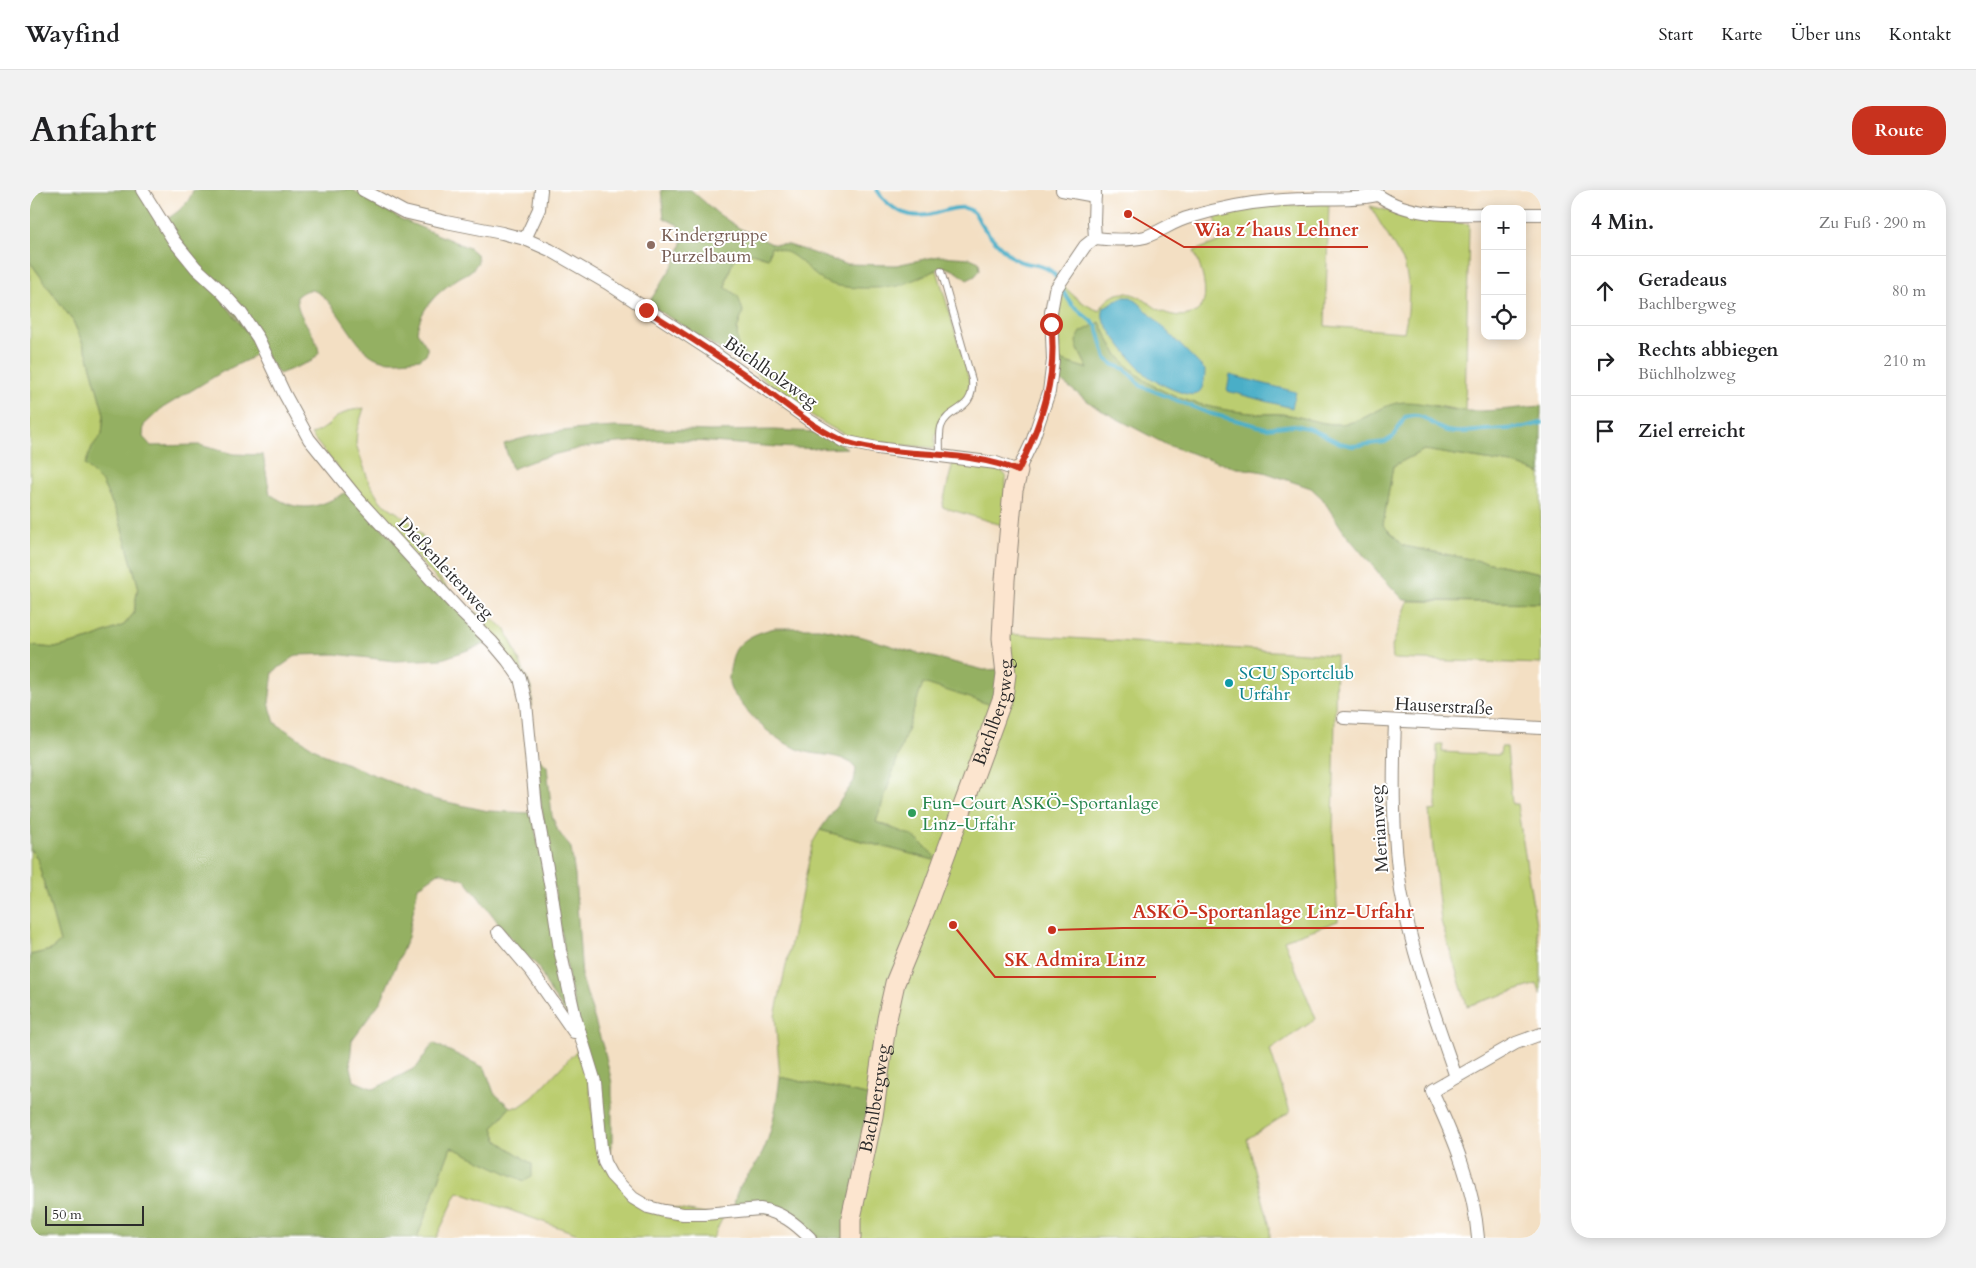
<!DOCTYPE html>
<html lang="de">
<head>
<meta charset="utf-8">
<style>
	body { margin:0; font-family:Cardo,serif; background:#f2f2f2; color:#202124 }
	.controls { position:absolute; right:15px; top:15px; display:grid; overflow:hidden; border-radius:10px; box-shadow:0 2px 12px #0003 }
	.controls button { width:45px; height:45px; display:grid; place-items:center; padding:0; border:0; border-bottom:1px solid #e0e0e0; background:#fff; color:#202124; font:25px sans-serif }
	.scale { position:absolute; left:15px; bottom:12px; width:99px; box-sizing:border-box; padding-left:5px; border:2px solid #2b2b2b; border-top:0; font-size:14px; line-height:18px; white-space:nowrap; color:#2b2b2b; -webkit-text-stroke:4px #fff; paint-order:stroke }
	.stop { position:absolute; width:15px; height:15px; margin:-11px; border:4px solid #c8321e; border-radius:50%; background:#fff }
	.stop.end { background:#c8321e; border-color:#fff; box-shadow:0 1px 5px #0008 }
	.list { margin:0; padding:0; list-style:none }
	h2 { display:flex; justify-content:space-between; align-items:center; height:65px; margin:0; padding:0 20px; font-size:21px }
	h2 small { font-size:16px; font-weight:400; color:#757577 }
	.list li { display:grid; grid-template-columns:32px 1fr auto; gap:15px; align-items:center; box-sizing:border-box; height:70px; padding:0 20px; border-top:1px solid #e0e0e0 }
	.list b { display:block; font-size:19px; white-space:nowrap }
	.list p { margin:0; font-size:16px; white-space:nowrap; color:#757577 }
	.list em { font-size:16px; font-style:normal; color:#757577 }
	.icon { flex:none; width:28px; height:28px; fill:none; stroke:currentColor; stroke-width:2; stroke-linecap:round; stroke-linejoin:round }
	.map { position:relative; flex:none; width:1511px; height:1048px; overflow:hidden; border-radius:20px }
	header { display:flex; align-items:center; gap:30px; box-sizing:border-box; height:70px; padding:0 25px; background:#fff; border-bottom:1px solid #e0e0e0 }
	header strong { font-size:24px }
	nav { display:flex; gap:28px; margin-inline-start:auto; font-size:18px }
	.intro { display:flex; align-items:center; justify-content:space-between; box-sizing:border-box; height:120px; padding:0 30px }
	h1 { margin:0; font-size:35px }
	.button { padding:12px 22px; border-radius:20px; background:#c8321e; color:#fff; font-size:18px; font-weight:700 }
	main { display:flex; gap:30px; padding:0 30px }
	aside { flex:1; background:#fff; border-radius:20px; box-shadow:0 2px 12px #0003 }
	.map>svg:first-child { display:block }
	.green { fill:#bbcd70; stroke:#737c4e }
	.forest { fill:#94b062; stroke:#606e46 }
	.water { fill:#48aec7; stroke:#3a6c79 }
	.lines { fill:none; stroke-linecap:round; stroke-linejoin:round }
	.stream { stroke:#48aec7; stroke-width:4 }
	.lane-casing { stroke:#8f8577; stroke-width:8 }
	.street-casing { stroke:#8f8577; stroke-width:14 }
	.secondary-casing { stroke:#8f8577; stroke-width:21 }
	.lane { stroke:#fff; stroke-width:6 }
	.street { stroke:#fff; stroke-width:12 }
	.secondary { stroke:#fce5cf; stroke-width:19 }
	.route { stroke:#c8321e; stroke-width:6 }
	.education-dot { fill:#8d6e63; stroke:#fff; stroke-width:2 }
	.culture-dot { fill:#0f9aa8; stroke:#fff; stroke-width:2 }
	.leisure-dot { fill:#2e9e5b; stroke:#fff; stroke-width:2 }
	.labels { text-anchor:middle; stroke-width:4; stroke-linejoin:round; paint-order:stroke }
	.education-label { font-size:18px; fill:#785e54; stroke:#fff; text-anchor:start }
	.street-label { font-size:18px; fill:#2b2b2b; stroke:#fff }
	.culture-label { font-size:18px; fill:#0d838f; stroke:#fff; text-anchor:start }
	.leisure-label { font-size:18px; fill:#27864d; stroke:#fff; text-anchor:start }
	.leader { fill:none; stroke:#c8321e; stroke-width:2 }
	.callout-dot { fill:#c8321e; stroke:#fff; stroke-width:2 }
	.callout-label { font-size:19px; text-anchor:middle; font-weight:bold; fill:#c8321e; stroke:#fff; stroke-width:4; stroke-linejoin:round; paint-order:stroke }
</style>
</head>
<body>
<header>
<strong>Wayfind</strong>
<nav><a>Start</a><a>Karte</a><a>Über uns</a><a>Kontakt</a></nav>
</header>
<div class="intro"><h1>Anfahrt</h1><a class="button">Route</a></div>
<main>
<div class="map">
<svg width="1511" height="1048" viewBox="0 0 1511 1048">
	<rect width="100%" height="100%" fill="#fff"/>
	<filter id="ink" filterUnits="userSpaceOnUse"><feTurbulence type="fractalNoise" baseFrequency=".02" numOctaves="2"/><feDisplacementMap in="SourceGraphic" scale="10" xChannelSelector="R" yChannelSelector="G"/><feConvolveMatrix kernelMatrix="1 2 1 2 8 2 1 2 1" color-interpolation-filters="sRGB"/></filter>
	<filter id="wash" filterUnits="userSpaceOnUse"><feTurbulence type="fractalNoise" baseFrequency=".0096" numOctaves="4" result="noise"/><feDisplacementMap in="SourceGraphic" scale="20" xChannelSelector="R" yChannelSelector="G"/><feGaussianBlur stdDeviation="1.12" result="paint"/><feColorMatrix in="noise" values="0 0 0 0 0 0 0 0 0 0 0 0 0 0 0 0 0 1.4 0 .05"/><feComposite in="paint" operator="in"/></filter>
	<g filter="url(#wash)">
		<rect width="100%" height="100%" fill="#f3dfc3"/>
		<!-- green -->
		<g class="green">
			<path d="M1299,13L1295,136L1374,142L1378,121L1379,96L1374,73L1340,16L1387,28L1439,34L1435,221C1409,217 1378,207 1353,218C1341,223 1331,231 1318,233C1295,237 1280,228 1258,225C1250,223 1241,224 1232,224C1181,220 1129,210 1093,171C1083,160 1076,145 1070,132L1047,157L1058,179L1029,170C1031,144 1023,120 1034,96C1044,107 1055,116 1070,121C1074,110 1085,102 1097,103C1111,105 1120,115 1131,121C1139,125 1150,127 1158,125C1187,119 1171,78 1164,61L1193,50L1184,25L1223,17Z"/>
			<path d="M741,57L755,60L772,71L792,90L822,97H842L907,80L939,189C941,217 916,217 908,238C905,244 905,252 905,258C879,255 840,254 817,245C783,231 745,197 715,175L717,167L708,157L707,140L713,121L695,97C699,82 701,68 715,61L738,68Z"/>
			<polygon points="0,72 43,131 57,163 74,224 72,244 62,257 55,275 72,292 89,328 108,395 104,423 94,435 60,449 25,458 0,456"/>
			<polygon points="334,218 327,240 326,254 339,292 351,312 378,330 392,346 402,375 410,389 430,412 439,419 467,432 476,440 502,500 502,517 500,498 488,476 341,319 281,245 296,237 305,228 318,221"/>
			<polygon points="1394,260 1488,275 1511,284 1511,383 1374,356 1353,335 1363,276"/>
			<polygon points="923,272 959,277 973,282 976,288 975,336 912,317"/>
			<polygon points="1378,411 1511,413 1511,474 1363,469 1362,457"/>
			<polygon points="977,444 1306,465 1303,646 1308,731 1254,750 1286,829 1240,860 1260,922 1217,949 1240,1037 1240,1048 829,1048 829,1029 841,906 750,887 745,826 783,652 790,640 904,670 861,637 846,632 893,492 974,519"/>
			<polygon points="1407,554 1413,554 1412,562 1470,565 1471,557 1477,557 1482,614 1487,614 1511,766 1511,805 1507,794 1437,816 1411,731 1399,621 1406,620"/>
			<polygon points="0,659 7,668 30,752 21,760 0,765"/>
			<polygon points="549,858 556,871 568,961 601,1011 693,1027 683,1048 559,1048 428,1002 406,1048 387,1048 421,957 494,990 502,974 468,951 463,938 480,917 489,917 503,907"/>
		</g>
		<!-- forest -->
		<g class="forest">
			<path d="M0,0H109L230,160L219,169L192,182L131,219L114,235L113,247L121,256L169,255L204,264L233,265L240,304C270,325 289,318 318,301L458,453L412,469L365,471L305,464L267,465L243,482L239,513L245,533L293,564L403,609L458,621L502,623L543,833L520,801L507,775L489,759L435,690L410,682L388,697L378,747L351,811L322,850L320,872L324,891L344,899L387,877L403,853L455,878L464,903L480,917L463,938L468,951L502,974V987L494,991L421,957L387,1048H0V765L21,760L30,752L7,668L0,659V456L25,458L60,449L94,435L104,423L108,395L89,328L72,292L55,275L62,257L72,244L74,224L57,163L43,131L0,72Z"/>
			<path d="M163,0H323L371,29L439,58L447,65L448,72C440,84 438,82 427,89C408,102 390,118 387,142L397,157V163L390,169C377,170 355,174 344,167C322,156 302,102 281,100C275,100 271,103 267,106C265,127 287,142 289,163L282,171L249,184L174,82L134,31C146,23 159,15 163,0Z"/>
			<path d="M631,0H661L687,23L709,38L742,54L759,55L815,74L866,75L909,66L940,68L949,72L950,80L945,86L937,90C929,83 921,77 910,77L907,80C895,84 879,93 868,96C851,99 805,100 792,90C772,76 769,63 741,57L738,68L715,61C701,68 699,82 695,97L708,106L713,121L707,140L708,157L717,167L715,175L618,114L647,69L652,53L648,35L634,28Z"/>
			<path d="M1070,132C1076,145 1083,160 1093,171C1129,210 1181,220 1232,224C1240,224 1250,223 1258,225C1280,228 1295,237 1318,233C1338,230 1354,212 1375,212C1395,212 1415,220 1435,221C1460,222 1486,218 1511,216V284L1488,275L1394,260L1363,276L1353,335L1374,356L1511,383V413L1374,410L1352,387L1314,342L1292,308L1281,298L1234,282L1203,277L1137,255L1067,218L1027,188L1029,170L1058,179L1047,157L1046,151L1051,142Z"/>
			<path d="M587,237L679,241L743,240L787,242L817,258C765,261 713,253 661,251C604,248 535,256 482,279L474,254C511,241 548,239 587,237Z"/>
			<path d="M745,438H789L833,447L875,460L954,480L971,479L965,516L893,493L846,632L883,646L905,666L904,670L790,640L824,591L826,579C814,562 788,567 770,560C744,550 724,531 708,509C705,506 701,501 700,497C697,487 701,476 703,466C708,449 729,442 745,438Z"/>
			<polygon points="504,569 509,569 517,576 522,626 528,641 541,658 545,686 552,788 576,867 582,893 582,951 578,969 539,791"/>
			<path d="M750,887L841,906L814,1048H784L759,1026L704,1018C705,995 717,989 728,971C742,949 747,912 750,887Z"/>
		</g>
		<!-- water -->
		<g class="water">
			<path d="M1093,107H1101L1110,114L1175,180C1175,187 1174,201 1166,204C1157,208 1126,192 1119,187C1107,177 1078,142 1073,128C1072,124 1073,121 1074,117Z"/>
			<polygon points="1200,185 1266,202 1262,218 1197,201"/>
		</g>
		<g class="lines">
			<!-- stream -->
			<g class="stream">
				<path d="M847,0C860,21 881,31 906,23C915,21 926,16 935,18C937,19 941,20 942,21C947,24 948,30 951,34C958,45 970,56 979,65C994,79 1018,69 1028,90"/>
				<path d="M1030,97L1042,115L1067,136L1076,169L1084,175L1095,179L1111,196L1178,223L1236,238L1264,235L1281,239L1310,253L1323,256L1355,252L1363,247L1375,227C1397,221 1399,236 1417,241C1430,244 1443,241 1456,240C1475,239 1493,239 1511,233"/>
			</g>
		</g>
	</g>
	<g filter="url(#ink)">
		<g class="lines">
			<!-- lane casing -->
			<g class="lane-casing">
				<path id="lane" d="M910,265C910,257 909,245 911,237C918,216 945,223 942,190L911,81"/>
			</g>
			<!-- street casing -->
			<g class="street-casing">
				<g id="street">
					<path d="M112,0L144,51L166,78L190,100L211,123L228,148L254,203L279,249L327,308L430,421L462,452L478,471L490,488L496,513L506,618L521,699L530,760L545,827L565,892L571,958L574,972L581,985L603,1008L618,1017L634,1021L653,1024H675L730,1019C751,1022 765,1033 780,1048"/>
					<polyline points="333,0 374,22 416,32 472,43 495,49 520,60 577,93 684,163 780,231 813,251 847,258 966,273 988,281 1002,252 1019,202 1023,170 1021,122 1025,100 1055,56 1065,48"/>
					<polyline points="1032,0 1065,6"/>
					<polyline points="1065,0 1064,32 1065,48"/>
					<polyline points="1492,24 1511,24"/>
					<path d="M1065,48C1082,50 1099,51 1115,47C1130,42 1144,31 1160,27C1196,16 1234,10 1272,9C1297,7 1323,11 1348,5C1377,26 1420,25 1455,24"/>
					<polyline points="495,49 509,19 511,0"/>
					<polyline points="1314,528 1511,538"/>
					<path d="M1365,531C1363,588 1362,644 1371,701C1382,765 1405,826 1426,887"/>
					<polyline points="468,742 502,782 544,842 550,842"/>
					<path d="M1448,1048C1444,996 1424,948 1402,901L1486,853L1511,844"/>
				</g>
			</g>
			<!-- secondary casing -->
			<g class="secondary-casing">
				<g id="secondary">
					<path id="s1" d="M821,1048V1028L843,926L857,829L865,793L895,720L973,507L976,484L972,448L975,390L983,300L988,281"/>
				</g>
			</g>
			<!-- lane -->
			<use href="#lane" class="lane"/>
			<!-- street -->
			<use href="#street" class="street"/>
			<!-- secondary -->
			<use href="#secondary" class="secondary"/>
		</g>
	</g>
	<g class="lines" filter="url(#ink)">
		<!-- route -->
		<path class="route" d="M616,120C653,143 689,166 724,191C750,209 787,242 816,252C870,269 936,258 988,281C1011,234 1028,187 1021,134"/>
	</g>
	<!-- markers -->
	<circle class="education-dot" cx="621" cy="55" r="5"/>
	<circle class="culture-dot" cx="1199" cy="493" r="5"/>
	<circle class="leisure-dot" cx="882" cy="623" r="5"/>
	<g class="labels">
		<!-- education labels -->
		<g class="education-label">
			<text x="631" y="51">Kindergruppe<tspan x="631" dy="21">Purzelbaum</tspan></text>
		</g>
		<!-- street labels -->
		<g class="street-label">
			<text transform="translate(741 182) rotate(35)" y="6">Büchlholzweg</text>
			<text transform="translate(416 378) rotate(47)" y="6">Dießenleitenweg</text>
			<text transform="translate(1414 516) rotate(3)" y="6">Hauserstraße</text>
			<text dy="6" stroke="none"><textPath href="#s1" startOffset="548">Bachlbergweg</textPath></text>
			<text transform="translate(1349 639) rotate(-94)" y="6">Merianweg</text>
			<text dy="6" stroke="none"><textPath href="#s1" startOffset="142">Bachlbergweg</textPath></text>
		</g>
		<!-- culture labels -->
		<g class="culture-label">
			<text x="1209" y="489">SCU Sportclub<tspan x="1209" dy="21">Urfahr</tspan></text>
		</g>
		<!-- leisure labels -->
		<g class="leisure-label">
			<text x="892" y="619">Fun-Court ASKÖ-Sportanlage<tspan x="892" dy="21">Linz-Urfahr</tspan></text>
		</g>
	</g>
	<!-- callouts -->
	<path class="leader" d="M1098 24L1154 57H1338M1022 740L1093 738H1394M923 735L965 787H1126"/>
	<g class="callout-dot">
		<circle cx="1098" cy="24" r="5"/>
		<circle cx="1022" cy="740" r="5"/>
		<circle cx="923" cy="735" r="5"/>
	</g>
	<g class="callout-label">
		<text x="1246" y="46">Wia z´haus Lehner</text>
		<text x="1243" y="728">ASKÖ-Sportanlage Linz-Urfahr</text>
		<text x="1045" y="776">SK Admira Linz</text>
	</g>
</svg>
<div class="controls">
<button>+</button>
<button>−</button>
<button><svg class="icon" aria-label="locate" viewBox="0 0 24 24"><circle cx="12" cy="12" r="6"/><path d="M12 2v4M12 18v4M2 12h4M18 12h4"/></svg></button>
</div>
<div class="scale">50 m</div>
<div class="stop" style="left:1021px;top:134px"></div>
<div class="stop end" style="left:616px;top:120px"></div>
</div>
<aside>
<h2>4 Min.<small>Zu Fuß · 290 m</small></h2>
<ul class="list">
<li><svg class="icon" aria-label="ahead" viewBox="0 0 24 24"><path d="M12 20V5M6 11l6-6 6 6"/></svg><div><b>Geradeaus</b><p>Bachlbergweg</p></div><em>80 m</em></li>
<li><svg class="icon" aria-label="right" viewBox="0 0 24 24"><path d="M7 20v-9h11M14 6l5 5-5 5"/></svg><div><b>Rechts abbiegen</b><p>Büchlholzweg</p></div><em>210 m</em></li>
<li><svg class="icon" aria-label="arrive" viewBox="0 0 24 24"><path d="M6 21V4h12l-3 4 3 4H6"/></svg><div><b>Ziel erreicht</b></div></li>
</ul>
</aside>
</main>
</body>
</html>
